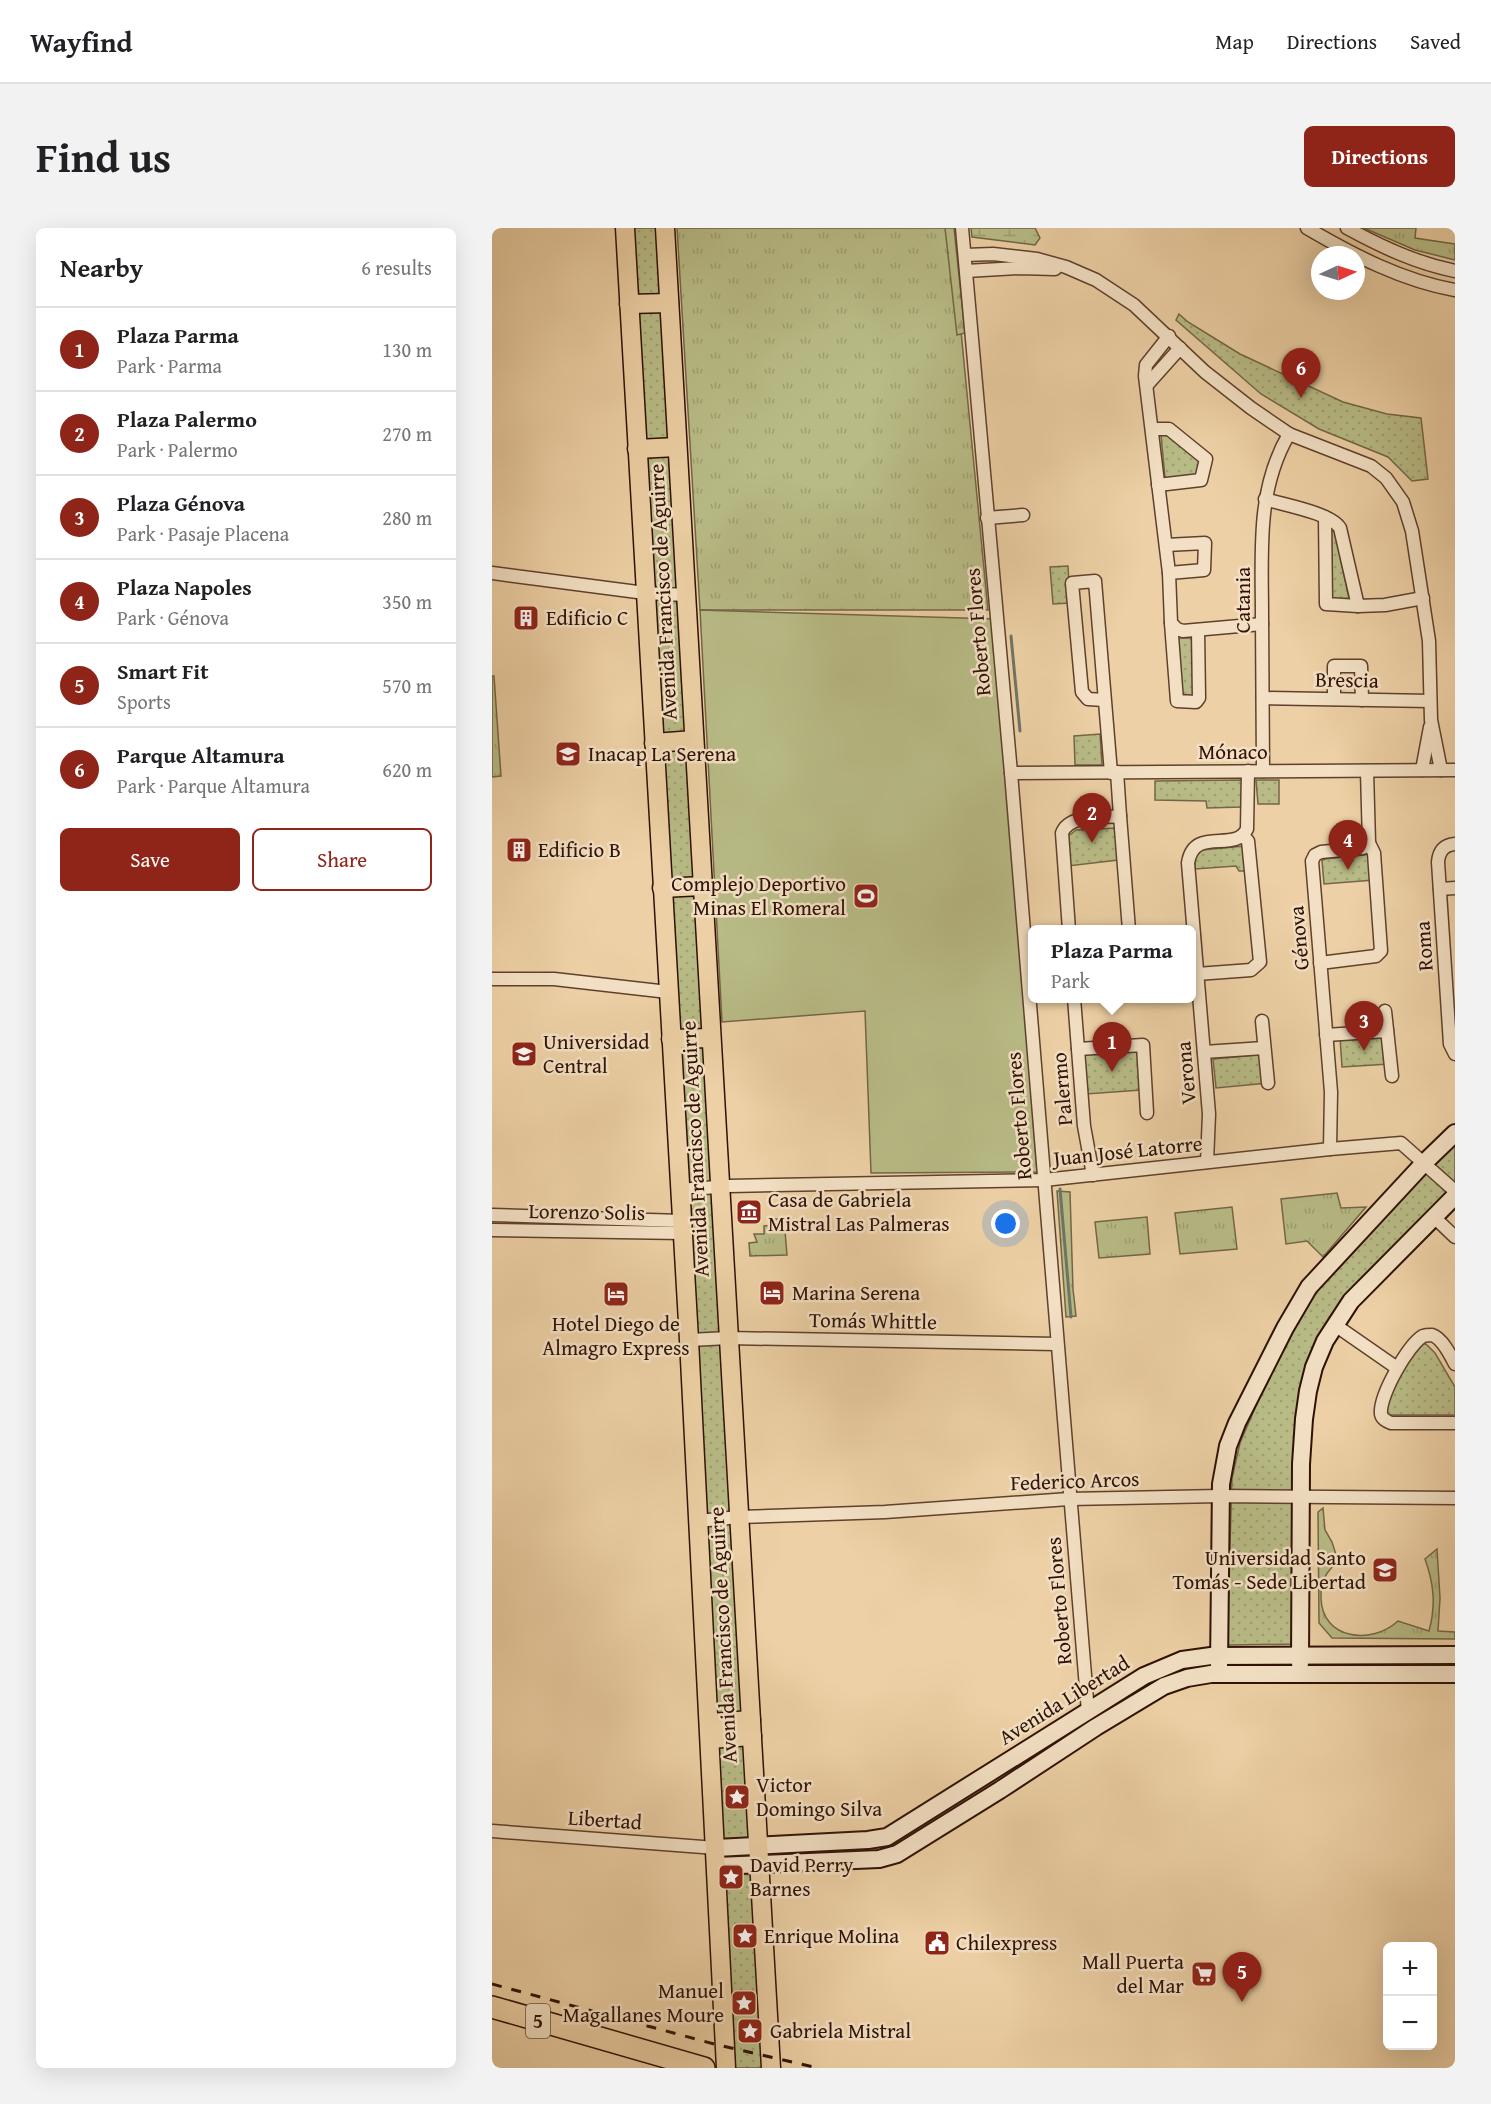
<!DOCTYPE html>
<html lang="en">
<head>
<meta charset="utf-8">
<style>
	body { margin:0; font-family:"Gentium Book Plus",serif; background:#f2f2f2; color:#202124 }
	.controls { position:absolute; right:18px; bottom:18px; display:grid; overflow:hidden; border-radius:9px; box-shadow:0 6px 24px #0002 }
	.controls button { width:54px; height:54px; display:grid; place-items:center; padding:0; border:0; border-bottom:2px solid #e0e0e0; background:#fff; color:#202124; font:30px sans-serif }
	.compass { position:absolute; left:819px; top:18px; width:54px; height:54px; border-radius:50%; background:#fff; box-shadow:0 6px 24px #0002; rotate:86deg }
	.you { position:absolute; left:514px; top:996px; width:21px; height:21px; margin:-15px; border:4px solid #fff; border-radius:50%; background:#1a73e8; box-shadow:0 0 0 9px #1a73e833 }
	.badge { display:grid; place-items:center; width:39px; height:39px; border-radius:50%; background:#8f2418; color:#fff; font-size:20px; font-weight:700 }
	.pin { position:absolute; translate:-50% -50px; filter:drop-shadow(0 2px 3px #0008) }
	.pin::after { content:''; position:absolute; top:32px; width:21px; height:18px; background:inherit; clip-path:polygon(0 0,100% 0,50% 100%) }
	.popup { position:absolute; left:536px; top:697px; width:168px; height:78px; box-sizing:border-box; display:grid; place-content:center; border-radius:9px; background:#fff; filter:drop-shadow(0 2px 4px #0005); font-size:20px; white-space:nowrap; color:#757577 }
	.popup b { font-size:22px; color:#202124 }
	.popup::after { content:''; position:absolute; left:50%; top:100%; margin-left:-12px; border:12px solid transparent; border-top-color:#fff }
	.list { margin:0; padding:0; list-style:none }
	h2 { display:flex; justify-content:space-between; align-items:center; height:78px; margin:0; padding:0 24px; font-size:26px }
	h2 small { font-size:20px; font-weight:400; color:#757577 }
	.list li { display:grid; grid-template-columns:39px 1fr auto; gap:18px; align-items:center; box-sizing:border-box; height:84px; padding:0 24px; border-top:2px solid #e0e0e0 }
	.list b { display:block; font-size:22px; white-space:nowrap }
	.list p { margin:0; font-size:20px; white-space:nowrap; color:#757577 }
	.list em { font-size:20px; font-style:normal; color:#757577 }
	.actions { display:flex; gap:12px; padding:18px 24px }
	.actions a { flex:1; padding:14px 0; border:2px solid #8f2418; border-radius:9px; text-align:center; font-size:21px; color:#8f2418 }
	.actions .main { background:#8f2418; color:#fff }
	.map { position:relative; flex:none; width:963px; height:1840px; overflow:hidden; border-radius:9px }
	header { display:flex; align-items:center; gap:36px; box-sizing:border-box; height:84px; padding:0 30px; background:#fff; border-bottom:2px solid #e0e0e0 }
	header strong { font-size:28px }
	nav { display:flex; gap:33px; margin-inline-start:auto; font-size:21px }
	.intro { display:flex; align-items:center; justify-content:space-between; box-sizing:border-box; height:144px; padding:0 36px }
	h1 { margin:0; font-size:42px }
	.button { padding:15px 27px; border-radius:9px; background:#8f2418; color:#fff; font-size:21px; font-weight:700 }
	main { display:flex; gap:36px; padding:0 36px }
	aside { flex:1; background:#fff; border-radius:9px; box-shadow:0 6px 24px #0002 }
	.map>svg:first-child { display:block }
	.grass { fill:url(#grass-tufts); stroke:#746646; stroke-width:1.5 }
	.forest { fill:url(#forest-firs); stroke:#746646; stroke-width:1.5 }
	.wetland { fill:url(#wetland-marsh); stroke:#746646; stroke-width:1.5 }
	.park { fill:url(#park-dots); stroke:#746646; stroke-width:1.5 }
	.pitch { fill:#b8bb86; stroke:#746646; stroke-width:1.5 }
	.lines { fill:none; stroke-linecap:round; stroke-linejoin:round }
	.stream { stroke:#6f7467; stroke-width:3 }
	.street-casing { stroke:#5e412d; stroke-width:15 }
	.secondary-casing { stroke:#2f1105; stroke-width:20 }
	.primary-casing { stroke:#2f1105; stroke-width:21 }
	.highway-casing { stroke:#2f1105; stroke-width:24 }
	.street { stroke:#f3e0c4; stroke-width:12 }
	.secondary { stroke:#f3e0c4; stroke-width:16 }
	.primary { stroke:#edd0a5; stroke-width:18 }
	.highway { stroke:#edd0a5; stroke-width:21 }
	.rail { stroke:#2f1105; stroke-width:3; stroke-dasharray:10 10; stroke-linecap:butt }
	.labels { text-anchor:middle; stroke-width:5; stroke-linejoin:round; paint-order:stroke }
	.shield { fill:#f3e0c4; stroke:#6a4f3e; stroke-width:1.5 }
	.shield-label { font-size:20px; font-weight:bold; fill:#2f1105 }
	.street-label { font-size:21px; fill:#2f1105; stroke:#f3e0c4 }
	.poi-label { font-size:21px; fill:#2f1105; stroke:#f3e0c4; text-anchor:start }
</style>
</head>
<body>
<header>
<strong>Wayfind</strong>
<nav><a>Map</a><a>Directions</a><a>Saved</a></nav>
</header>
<div class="intro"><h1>Find us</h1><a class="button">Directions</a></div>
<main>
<aside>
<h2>Nearby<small>6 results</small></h2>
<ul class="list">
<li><span class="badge">1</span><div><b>Plaza Parma</b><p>Park · Parma</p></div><em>130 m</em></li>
<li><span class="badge">2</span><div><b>Plaza Palermo</b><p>Park · Palermo</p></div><em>270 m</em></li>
<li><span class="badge">3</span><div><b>Plaza Génova</b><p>Park · Pasaje Placena</p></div><em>280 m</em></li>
<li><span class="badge">4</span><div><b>Plaza Napoles</b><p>Park · Génova</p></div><em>350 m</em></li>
<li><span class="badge">5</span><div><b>Smart Fit</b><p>Sports</p></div><em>570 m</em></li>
<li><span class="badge">6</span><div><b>Parque Altamura</b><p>Park · Parque Altamura</p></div><em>620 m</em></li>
</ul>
<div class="actions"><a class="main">Save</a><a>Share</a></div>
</aside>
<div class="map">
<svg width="963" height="1840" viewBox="0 0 963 1840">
	<defs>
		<pattern id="grass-tufts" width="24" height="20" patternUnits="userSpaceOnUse" patternTransform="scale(1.5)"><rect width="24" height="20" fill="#b8bb86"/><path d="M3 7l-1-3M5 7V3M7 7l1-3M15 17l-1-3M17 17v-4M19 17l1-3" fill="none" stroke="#9ea072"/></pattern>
		<pattern id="forest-firs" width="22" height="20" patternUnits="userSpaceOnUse" patternTransform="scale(1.5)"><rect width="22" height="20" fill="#b8bb86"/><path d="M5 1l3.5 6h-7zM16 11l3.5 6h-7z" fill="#9ea072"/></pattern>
		<pattern id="wetland-marsh" width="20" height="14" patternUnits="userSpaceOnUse" patternTransform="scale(1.5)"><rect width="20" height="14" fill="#b8bb86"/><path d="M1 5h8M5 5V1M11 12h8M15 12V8" fill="none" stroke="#9ea072"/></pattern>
		<pattern id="park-dots" width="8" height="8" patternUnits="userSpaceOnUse" patternTransform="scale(1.5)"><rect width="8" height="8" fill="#b8bb86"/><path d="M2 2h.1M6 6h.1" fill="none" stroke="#9ea072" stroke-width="1.8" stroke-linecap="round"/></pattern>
	</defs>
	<rect width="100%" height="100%" fill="#edd0a5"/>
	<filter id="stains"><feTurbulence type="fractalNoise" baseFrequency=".00333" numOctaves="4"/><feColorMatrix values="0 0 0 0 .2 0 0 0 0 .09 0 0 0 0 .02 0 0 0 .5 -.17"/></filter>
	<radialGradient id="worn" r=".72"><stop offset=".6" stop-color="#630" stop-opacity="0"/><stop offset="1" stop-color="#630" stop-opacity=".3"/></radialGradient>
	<!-- grass -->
	<g class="grass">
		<polygon points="185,0 459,0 496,382 208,382"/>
		<polygon points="872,0 924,0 923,10 963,16 963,32 923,22"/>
		<polygon points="0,448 2,448 9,548 0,549"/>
		<polygon points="565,963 578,964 581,1061 584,1088 574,1089"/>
		<polygon points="845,965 849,980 874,979 831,1029 815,1013 794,1016 789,971"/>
		<polygon points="740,979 745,1021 688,1026 683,985"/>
		<polygon points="655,989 658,1026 607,1030 603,994"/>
		<polygon points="281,991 292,991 295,1027 258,1028 257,1015 265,1014 262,1006 272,1006 272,998 281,997"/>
		<path d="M831,1280L833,1302L840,1314L846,1333C842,1337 837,1342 834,1347C829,1354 829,1362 829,1370C830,1412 880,1417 906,1393L937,1403C944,1377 942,1356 933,1331L945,1321L948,1370L946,1403L963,1404V1411L840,1410L827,1395L826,1284Z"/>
	</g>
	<!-- forest -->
	<polygon class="forest" points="453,0 462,0 473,105 465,107"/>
	<!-- wetland -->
	<polygon class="wetland" points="479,0 543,0 548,10 543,17 480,9"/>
	<!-- park -->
	<g class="park">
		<polygon points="137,0 170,0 274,1840 241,1840"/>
		<polygon points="687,86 696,94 748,126 851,174 895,186 929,190 936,251 920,253 896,229 827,201 769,166 684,92"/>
		<polygon points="675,206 709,233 705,247 673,250 669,207"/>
		<polygon points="839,299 843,305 857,370 840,372"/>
		<polygon points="576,338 578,375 561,376 558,339"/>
		<polygon points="683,410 702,410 703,463 700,470 690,470"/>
		<polygon points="608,506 610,537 583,537 582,508"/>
		<polygon points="751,552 750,579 715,580 714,573 663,572 663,553"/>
		<polygon points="764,552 787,552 787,576 766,576"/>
		<polygon points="624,600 626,632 576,638 574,610 584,602"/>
		<polygon points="753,618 756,643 747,643 744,638 703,641 703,625 710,622"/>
		<polygon points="880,626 882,652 832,656 830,633 833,631"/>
		<polygon points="893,805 897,836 850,839 848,810"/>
		<polygon points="646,823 649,862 594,866 591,827"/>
		<polygon points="765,827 773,831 776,855 724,860 721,831"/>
		<polygon points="963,913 963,959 819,1131 805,1416 735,1417 740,1250 748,1215 781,1138 811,1081 829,1057"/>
		<path d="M931,1116H934L943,1125L963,1159V1187H896L893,1184C899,1158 913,1136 931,1116Z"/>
	</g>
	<!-- pitch -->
	<polygon class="pitch" points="208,382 504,391 545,944 379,945 373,783 230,794"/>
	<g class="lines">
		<!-- stream -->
		<g class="stream">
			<polyline points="519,408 528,503"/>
			<polyline points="568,961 579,1089"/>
		</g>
		<!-- street casing -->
		<g class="street-casing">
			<g id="street">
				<polyline points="470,0 519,545 596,1484"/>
				<path d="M815,0C861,27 911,53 963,62"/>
				<path d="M855,0C890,19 924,35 963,43"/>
				<polyline points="473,27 501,26 545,31 574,39 604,52 642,77 713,144 759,180 797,206 879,238 894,250 911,274 920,303 937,413 939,492 949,542"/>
				<polyline points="474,43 528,40 563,41"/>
				<polyline points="677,108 654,137 653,148 677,345 679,395 685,401 691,403 770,396"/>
				<polyline points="655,157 688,120"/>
				<polyline points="660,201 677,201 714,231 709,252 666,257"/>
				<path d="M773,271C792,277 839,285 848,300L866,378L893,377L931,370"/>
				<polyline points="833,289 834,376 866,378"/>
				<polyline points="495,290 531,287"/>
				<polyline points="674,317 713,315 712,342 677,345"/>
				<polyline points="0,345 153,365 194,367"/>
				<polyline points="679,395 685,473 704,474 707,470 706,402"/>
				<polyline points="771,470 938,473"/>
				<polyline points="842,471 842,438 869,438 870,472"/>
				<polyline points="612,472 596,471 590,464 580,355 603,353 619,545"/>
				<polyline points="930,542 938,499"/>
				<path d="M771,543C771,492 770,440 770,388C770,325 764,262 797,206"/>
				<polyline points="519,545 963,542"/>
				<polyline points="628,588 637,702"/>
				<path d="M963,616C952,617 947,623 946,634L958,816L963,826"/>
				<polyline points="948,661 963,660"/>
				<path d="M577,702L570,605C577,586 610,590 628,588L625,544"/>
				<polyline points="828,735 884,728 889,723 882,625 877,615"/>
				<polyline points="705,746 759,742 768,734 756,613 751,608"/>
				<polyline points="0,751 62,751 176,764"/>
				<polyline points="582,770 592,898 601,947"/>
				<polyline points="893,783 900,848"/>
				<polyline points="770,793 776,855"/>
				<polyline points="834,807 895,803"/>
				<polyline points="586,821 651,817 655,885"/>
				<polyline points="712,824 772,820"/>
				<polyline points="838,921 839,864 820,633 823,627 829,624 871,620 877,615 875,543"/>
				<path d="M715,934L717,886L696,635C702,597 743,626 755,601L756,543"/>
				<polyline points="187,962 237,958 552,952 838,921 909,915 963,963"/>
				<polyline points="0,987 189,993"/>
				<polyline points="942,989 963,1009"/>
				<polyline points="0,1002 190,1005"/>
				<polyline points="843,1097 905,1140"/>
				<polyline points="197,1112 237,1110 564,1116"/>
				<path d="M963,1136C959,1128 950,1110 940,1107C937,1107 934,1107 931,1108C916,1117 887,1168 889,1186C890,1191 894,1193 899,1195H963"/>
				<polyline points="206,1293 247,1289 393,1284 577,1271 728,1268 963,1270"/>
				<polyline points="0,1603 224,1620"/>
			</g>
		</g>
		<!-- secondary casing -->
		<g class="secondary-casing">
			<g id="secondary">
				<polyline points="808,1436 809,1236 812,1191 816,1163 822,1139 833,1113 859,1073 963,968"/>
				<polyline points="727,1438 729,1256 736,1218 745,1195 793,1100 817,1059 932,935 963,905"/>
				<polyline points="224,1620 376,1612 395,1609 652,1448 690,1432 719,1428 963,1427"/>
				<polyline points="225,1638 387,1631 405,1626 508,1562 604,1499 672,1458 695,1450 719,1446 963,1446"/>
			</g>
		</g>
		<!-- primary casing -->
		<g class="primary-casing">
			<g id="primary">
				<polyline points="133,0 197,1112 234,1840"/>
				<polyline points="173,0 279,1840"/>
				<polyline points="137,76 177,75"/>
				<polyline points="145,221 185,219"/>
				<polyline points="162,515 202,512"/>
				<polyline points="170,660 210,658"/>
				<polyline points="179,811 219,810"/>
				<polyline points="218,1495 259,1492"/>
				<polyline points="218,1511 260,1508"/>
			</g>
		</g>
		<!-- highway casing -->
		<g class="highway-casing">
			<polyline id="highway" points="0,1779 212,1840"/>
		</g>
		<!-- street -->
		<use href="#street" class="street"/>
		<!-- secondary -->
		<use href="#secondary" class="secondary"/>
		<!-- primary -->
		<use href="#primary" class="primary"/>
		<!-- highway -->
		<use href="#highway" class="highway"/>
		<!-- rail -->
		<polyline class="rail" points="0,1756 226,1817 326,1840"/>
	</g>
	<!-- icons -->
	<defs>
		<g id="building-square" transform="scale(1.35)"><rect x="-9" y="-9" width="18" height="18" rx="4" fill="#8f2418" stroke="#f3e0c4"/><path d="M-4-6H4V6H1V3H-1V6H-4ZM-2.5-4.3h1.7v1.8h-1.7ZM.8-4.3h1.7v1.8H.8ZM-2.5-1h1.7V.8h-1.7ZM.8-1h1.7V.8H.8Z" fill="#fff"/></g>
		<g id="university-square" transform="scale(1.35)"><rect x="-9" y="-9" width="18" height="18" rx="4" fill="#8f2418" stroke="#f3e0c4"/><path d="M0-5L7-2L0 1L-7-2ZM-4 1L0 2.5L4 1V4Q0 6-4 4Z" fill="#fff"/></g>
		<g id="stadium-square" transform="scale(1.35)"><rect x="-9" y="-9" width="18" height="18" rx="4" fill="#8f2418" stroke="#f3e0c4"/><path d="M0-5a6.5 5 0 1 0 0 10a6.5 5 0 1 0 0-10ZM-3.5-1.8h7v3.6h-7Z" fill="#fff"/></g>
		<g id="museum-square" transform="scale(1.35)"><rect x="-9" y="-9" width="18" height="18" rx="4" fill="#8f2418" stroke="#f3e0c4"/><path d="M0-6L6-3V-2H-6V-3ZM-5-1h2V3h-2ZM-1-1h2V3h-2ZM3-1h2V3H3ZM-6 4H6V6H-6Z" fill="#fff"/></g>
		<g id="hotel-square" transform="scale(1.35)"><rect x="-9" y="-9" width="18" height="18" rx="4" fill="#8f2418" stroke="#f3e0c4"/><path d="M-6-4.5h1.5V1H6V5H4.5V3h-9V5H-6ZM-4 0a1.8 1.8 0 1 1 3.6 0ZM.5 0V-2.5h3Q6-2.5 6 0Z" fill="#fff"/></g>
		<g id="sight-square" transform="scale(1.35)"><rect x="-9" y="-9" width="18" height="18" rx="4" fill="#8f2418" stroke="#f3e0c4"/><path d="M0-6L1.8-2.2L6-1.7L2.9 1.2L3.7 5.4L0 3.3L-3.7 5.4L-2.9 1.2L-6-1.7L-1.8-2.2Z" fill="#fff"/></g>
		<g id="civic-square" transform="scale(1.35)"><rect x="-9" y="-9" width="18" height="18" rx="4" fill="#8f2418" stroke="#f3e0c4"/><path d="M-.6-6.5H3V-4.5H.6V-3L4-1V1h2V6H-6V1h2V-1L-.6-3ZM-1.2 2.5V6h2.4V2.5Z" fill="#fff"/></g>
		<g id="supermarket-square" transform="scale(1.35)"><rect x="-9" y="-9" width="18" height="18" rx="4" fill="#8f2418" stroke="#f3e0c4"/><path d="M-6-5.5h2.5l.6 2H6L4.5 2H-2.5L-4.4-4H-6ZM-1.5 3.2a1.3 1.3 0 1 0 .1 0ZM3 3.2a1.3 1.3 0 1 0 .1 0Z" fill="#fff"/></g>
	</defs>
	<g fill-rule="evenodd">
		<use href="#building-square" x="34" y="390"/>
		<use href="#university-square" x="76" y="526"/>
		<use href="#building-square" x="27" y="622"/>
		<use href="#stadium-square" x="374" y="668"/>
		<use href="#university-square" x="32" y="826"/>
		<use href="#museum-square" x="257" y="984"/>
		<use href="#hotel-square" x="280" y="1065"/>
		<use href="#hotel-square" x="124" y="1066"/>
		<use href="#university-square" x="893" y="1342"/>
		<use href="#sight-square" x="245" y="1569"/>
		<use href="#sight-square" x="239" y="1649"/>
		<use href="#sight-square" x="253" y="1708"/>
		<use href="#civic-square" x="445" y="1715"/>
		<use href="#supermarket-square" x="712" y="1746"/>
		<use href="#sight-square" x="252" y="1775"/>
		<use href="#sight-square" x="258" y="1803"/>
	</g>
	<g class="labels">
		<!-- shield labels -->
		<rect class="shield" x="34" y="1776" width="24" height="34" rx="4.5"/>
		<g class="shield-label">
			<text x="46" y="1800">5</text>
		</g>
		<!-- street labels -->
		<g class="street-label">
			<text transform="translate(171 364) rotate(-93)" y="7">Avenida Francisco de Aguirre</text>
			<text transform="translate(751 372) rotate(-90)" y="7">Catania</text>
			<text transform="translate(486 404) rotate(-95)" y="7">Roberto Flores</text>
			<text transform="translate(855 452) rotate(1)" y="7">Brescia</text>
			<text x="741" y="531">Mónaco</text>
			<text transform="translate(807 710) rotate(-95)" y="7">Génova</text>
			<text transform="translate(932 718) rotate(-94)" y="7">Roma</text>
			<text transform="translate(694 845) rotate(-95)" y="7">Verona</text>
			<text transform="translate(570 861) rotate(-95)" y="7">Palermo</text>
			<text transform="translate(527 888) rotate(-95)" y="7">Roberto Flores</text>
			<text transform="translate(203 921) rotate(-93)" y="7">Avenida Francisco de Aguirre</text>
			<text transform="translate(636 923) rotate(-6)" y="7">Juan José Latorre</text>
			<text transform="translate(95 984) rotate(1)" y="7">Lorenzo Solis</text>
			<text transform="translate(381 1093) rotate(1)" y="7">Tomás Whittle</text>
			<text transform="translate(583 1253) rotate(-2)" y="7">Federico Arcos</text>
			<text transform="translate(567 1373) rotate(-95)" y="7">Roberto Flores</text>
			<text transform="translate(231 1407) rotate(-93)" y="7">Avenida Francisco de Aguirre</text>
			<text transform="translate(572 1472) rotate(-32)" y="7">Avenida Libertad</text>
			<text transform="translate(113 1592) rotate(4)" y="7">Libertad</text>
		</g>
		<!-- poi labels -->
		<g class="poi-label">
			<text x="54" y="397">Edificio C</text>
			<text x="96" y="533">Inacap La Serena</text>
			<text x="46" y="629">Edificio B</text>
			<text x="354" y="663" text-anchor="end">Complejo Deportivo<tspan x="354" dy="24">Minas El Romeral</tspan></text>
			<text x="51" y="821">Universidad<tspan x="51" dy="24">Central</tspan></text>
			<text x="276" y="979">Casa de Gabriela<tspan x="276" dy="24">Mistral Las Palmeras</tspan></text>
			<text x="300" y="1072">Marina Serena</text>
			<text x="124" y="1103" text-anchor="middle">Hotel Diego de<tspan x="124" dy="24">Almagro Express</tspan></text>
			<text x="874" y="1337" text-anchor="end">Universidad Santo<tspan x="874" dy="24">Tomás - Sede Libertad</tspan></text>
			<text x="264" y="1564">Victor<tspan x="264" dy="24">Domingo Silva</tspan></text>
			<text x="258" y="1644">David Perry<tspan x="258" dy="24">Barnes</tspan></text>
			<text x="272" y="1715">Enrique Molina</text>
			<text x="464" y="1722">Chilexpress</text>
			<text x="692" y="1741" text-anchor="end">Mall Puerta<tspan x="692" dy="24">del Mar</tspan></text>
			<text x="232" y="1770" text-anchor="end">Manuel<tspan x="232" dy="24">Magallanes Moure</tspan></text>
			<text x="278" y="1810">Gabriela Mistral</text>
		</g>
	</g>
	<rect width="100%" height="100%" filter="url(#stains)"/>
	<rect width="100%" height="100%" fill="url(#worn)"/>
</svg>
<div class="controls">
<button>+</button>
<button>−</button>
</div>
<svg class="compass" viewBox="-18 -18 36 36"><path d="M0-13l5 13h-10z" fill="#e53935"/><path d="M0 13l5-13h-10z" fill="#757577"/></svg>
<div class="you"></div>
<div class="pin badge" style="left:620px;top:844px">1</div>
<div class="popup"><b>Plaza Parma</b>Park</div>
<div class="pin badge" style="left:600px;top:615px">2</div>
<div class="pin badge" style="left:872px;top:823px">3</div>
<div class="pin badge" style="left:856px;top:642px">4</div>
<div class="pin badge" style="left:750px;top:1774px">5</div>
<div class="pin badge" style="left:809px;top:170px">6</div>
</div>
</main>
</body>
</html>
